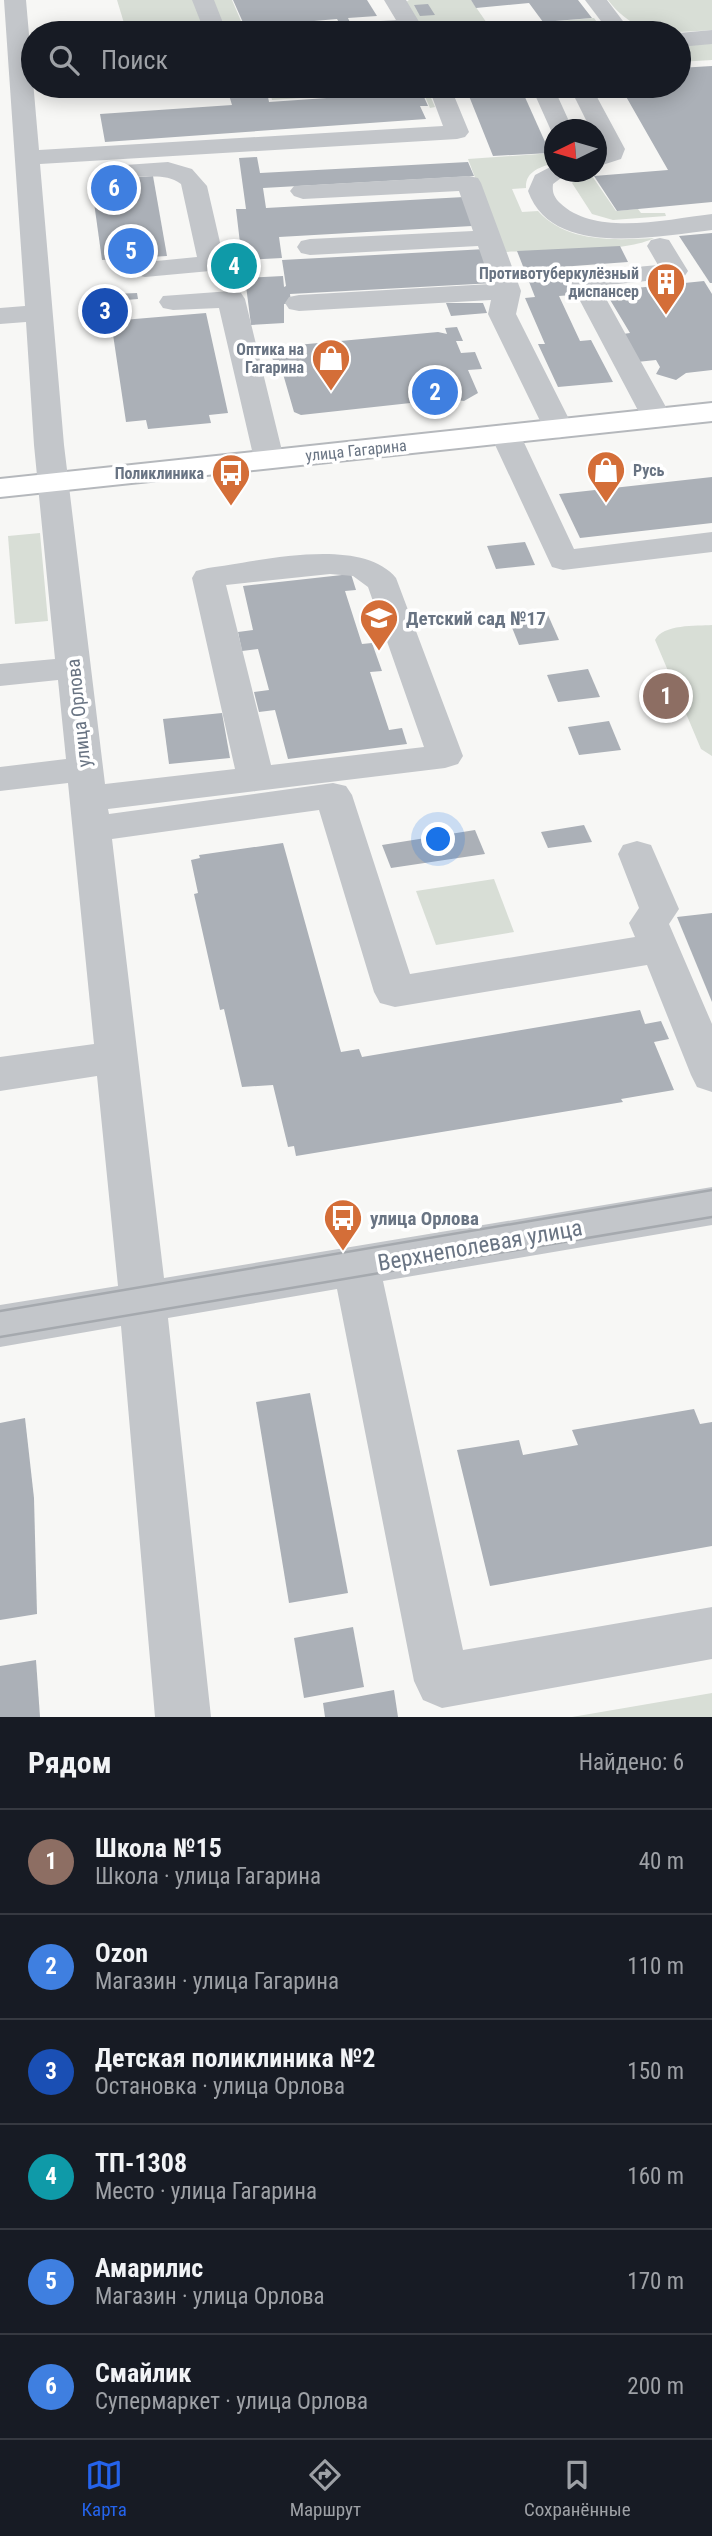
<!DOCTYPE html>
<html lang="ru">
<head>
<meta charset="utf-8">
<style>
	body { margin:0; font-family:"Roboto Condensed",sans-serif; background:#242831; color:#f1f3f6 }
	.compass { position:absolute; left:544px; top:119px; width:63px; height:63px; border-radius:50%; background:#171b24; box-shadow:0 4px 18px #0003; rotate:265deg }
	.you { position:absolute; left:439px; top:840px; width:24px; height:24px; margin:-18px; border:5px solid #fff; border-radius:50%; background:#1a73e8; box-shadow:0 0 0 10px #1a73e833 }
	.badge { display:grid; place-items:center; width:46px; height:46px; border-radius:50%; background:#2563eb; color:#fff; font-size:23px; font-weight:700 }
	.pin { position:absolute; translate:-50% -50%; border:4px solid #fff; box-shadow:0 2px 7px #0006 }
	.list { margin:0; padding:0; list-style:none }
	h2 { display:flex; justify-content:space-between; align-items:center; height:91px; margin:0; padding:0 28px; font-size:30px }
	h2 small { font-size:23px; font-weight:400; color:#9ea1a6 }
	.list li { display:grid; grid-template-columns:46px 1fr auto; gap:21px; align-items:center; box-sizing:border-box; height:105px; padding:0 28px; border-top:2px solid #363941 }
	.list b { display:block; font-size:26px; white-space:nowrap }
	.list p { margin:0; font-size:23px; white-space:nowrap; color:#9ea1a6 }
	.list em { font-size:23px; font-style:normal; color:#9ea1a6 }
	.icon { flex:none; width:38px; height:38px; fill:none; stroke:currentColor; stroke-width:2; stroke-linecap:round; stroke-linejoin:round }
	.map { position:relative; flex:none; width:712px; height:1717px; overflow:hidden }
	.search { position:absolute; background:#171b24; box-shadow:0 4px 18px #0003; left:21px; right:21px; top:21px; height:77px; display:flex; align-items:center; gap:18px; box-sizing:border-box; padding:0 24px; border-radius:38px; color:#9ea1a6; font-size:26px }
	.sheet { height:721px; background:#171b24 }
	nav { display:flex; justify-content:space-around; align-items:center; box-sizing:border-box; height:98px; border-top:2px solid #363941; background:#171b24; font-size:19px; color:#9ea1a6 }
	nav a { display:grid; justify-items:center; gap:4px }
	nav .on { color:#2563eb }
	.map>svg:first-child { display:block }
	.green { fill:#d8ded6 }
	.building { fill:#abb0b7 }
	.lines { fill:none; stroke-linecap:round; stroke-linejoin:round }
	.major-casing { stroke:#b5b8bc; stroke-width:4 }
	.minor { fill:#c3c6ca; fill-rule:evenodd }
	.major { fill:#fff; fill-rule:evenodd }
	.tram { stroke:#a5a9ae; stroke-width:2.5 }
	.labels { text-anchor:middle; stroke-width:7; stroke-linejoin:round; paint-order:stroke }
	.far-poi-label { font-size:16px; font-weight:bold; fill:#697483; stroke:#fff; text-anchor:end }
	.far-street-label { font-size:16px; fill:#697483; stroke:#fff }
	.poi-label { font-size:19px; font-weight:bold; fill:#697483; stroke:#fff; text-anchor:start }
	.street-label { font-size:19px; fill:#697483; stroke:#fff }
	.near-street-label { font-size:23px; fill:#697483; stroke:#fff }
</style>
</head>
<body>
<div class="map">
<svg width="712" height="1717" viewBox="0 0 712 1717">
	<rect width="100%" height="100%" fill="#f7f7f5"/>
	<!-- green -->
	<g class="green">
		<polygon points="117,0 196,0 209,33 127,33"/>
		<polygon points="208,0 232,0 244,28 255,27 258,33 223,31"/>
		<polygon points="409,0 471,0 491,29 446,33 337,33 419,26 406,2"/>
		<path d="M608,0H712V30C668,33 637,38 608,0Z"/>
		<polygon points="594,18 605,33 526,33 519,24"/>
		<polygon points="712,43 712,60 679,62 679,45"/>
		<polygon points="346,86 426,86 435,107 430,108 424,94 416,95 414,90 272,100 270,91"/>
		<path d="M554,153V163C541,167 525,171 526,188L512,189L522,212L538,211C567,243 614,240 654,238C627,253 537,250 503,252L468,159Z"/>
		<polygon points="592,176 616,211 638,209 641,213 665,213 666,216 613,220 592,214 572,183 577,178"/>
		<polygon points="40,533 48,621 15,624 8,536"/>
		<path d="M712,625V756L701,749L655,640C663,624 696,626 712,625Z"/>
		<polygon points="494,879 514,932 436,945 416,891"/>
		<polygon points="712,1693 712,1717 572,1717"/>
	</g>
	<!-- building -->
	<g class="building">
		<polygon points="233,0 367,0 377,16 348,18 352,27 342,28 337,19 245,27"/>
		<polygon points="471,0 578,0 592,18 543,22 529,3 476,8"/>
		<polygon points="428,4 435,15 420,16 414,5"/>
		<polygon points="712,66 712,202 617,211 594,176 668,170 620,86 679,86 679,68"/>
		<polygon points="465,86 520,86 550,153 493,156"/>
		<polygon points="267,92 269,102 413,92 415,97 424,97 428,106 420,106 426,119 105,142 100,114 232,105 229,95"/>
		<polygon points="257,157 260,173 468,162 474,176 263,188 266,208 464,197 472,226 279,237 282,258 242,260 236,209 246,209 239,158"/>
		<polygon points="153,176 167,256 102,260 91,181"/>
		<polygon points="712,233 712,283 710,283 679,236"/>
		<polygon points="620,246 628,262 560,267 571,295 559,296 580,341 591,340 613,382 558,387 538,344 545,344 525,298 535,297 517,251"/>
		<polygon points="486,249 494,283 290,294 291,303 284,304 284,323 251,325 245,278 283,276 284,287 286,286 282,260"/>
		<polygon points="244,262 246,269 224,270 223,264"/>
		<polygon points="704,281 712,294 712,370 686,373 676,380 656,374 660,367 656,360 637,362 623,334 630,333 609,298 613,298 611,293 627,292 626,289"/>
		<polygon points="137,293 138,299 114,301 113,294"/>
		<polygon points="446,303 483,303 487,313 451,316"/>
		<polygon points="206,313 228,413 209,415 211,423 148,429 146,420 126,422 111,321"/>
		<polygon points="457,327 463,341 456,341 461,353 475,352 482,369 468,370 478,393 464,401 447,399 301,415 294,412 279,360 273,360 271,355 277,355 286,346 438,332 447,334 445,328"/>
		<polygon points="712,477 712,523 580,538 559,494"/>
		<polygon points="525,542 535,565 496,569 487,546"/>
		<polygon points="351,574 356,590 345,591 362,644 372,643 382,671 370,672 389,730 402,728 407,744 288,759 275,710 259,712 254,692 269,690 258,649 242,651 238,632 253,630 243,586"/>
		<polygon points="548,615 559,640 519,645 509,620"/>
		<polygon points="588,669 600,697 558,702 547,675"/>
		<polygon points="222,713 230,758 169,764 163,719"/>
		<polygon points="609,721 621,750 579,755 568,727"/>
		<polygon points="584,825 592,842 548,848 541,832"/>
		<polygon points="475,830 485,854 391,868 382,845"/>
		<polygon points="283,843 341,1052 359,1049 362,1057 640,1010 645,1024 661,1021 669,1039 654,1042 674,1090 621,1099 623,1102 296,1156 294,1146 288,1147 273,1085 242,1087 224,1009 220,1010 194,894 198,893 191,860 200,858 199,855"/>
		<polygon points="712,913 712,1002 677,917"/>
		<polygon points="310,1393 348,1593 289,1603 256,1402"/>
		<polygon points="694,1409 700,1424 712,1422 712,1546 490,1586 457,1450 519,1440 523,1455 578,1445 572,1430"/>
		<polygon points="25,1418 34,1498 37,1614 0,1620 0,1423"/>
		<polygon points="353,1627 364,1687 304,1698 294,1638"/>
		<polygon points="36,1660 40,1717 0,1717 0,1666"/>
		<polygon points="394,1690 398,1717 325,1717 323,1703"/>
	</g>
	<g class="lines">
		<!-- major casing -->
		<g class="major-casing">
			<polygon id="major" points="712,403 712,421 0,497 0,479"/>
		</g>
		<!-- minor -->
		<g class="minor">
			<path d="M4,0H26L39,150L443,126L428,86H450L469,132L465,137L457,139L40,164L64,445L105,784L235,769L192,578L196,571L208,568C257,562 360,535 396,578L463,756L458,764L445,768L108,809L109,814L333,783L346,786L352,795L410,974L635,937L629,923L639,908L618,854L623,845L637,841L651,845L679,909L669,924L712,1024V1092L697,1087L691,1075L647,965L395,1007L380,1003L374,992L319,810L112,839L164,1278L712,1187V1225L383,1281L463,1650L712,1607V1659L442,1708L423,1700L414,1681L337,1289L168,1318L211,1717H155L121,1326L0,1347V1305L118,1286L97,1076L0,1091V1057L94,1044L68,783L0,791V767L66,759L58,680L0,686V664L55,659L34,445L26,322L0,324V308L25,306ZM330,574L353,576L368,587L424,747L271,765L226,585Z"/>
			<polygon points="192,0 214,0 227,33 205,33"/>
			<polygon points="384,0 406,0 421,25 418,30 387,33 293,33 296,28 304,26 396,20"/>
			<polygon points="585,0 607,0 632,33 610,33"/>
			<polygon points="712,30 712,44 679,47 679,33"/>
			<polygon points="531,86 553,86 573,130 554,130 553,135"/>
			<polygon points="569,86 591,86 625,149 621,159 596,167 596,151 601,149 596,140 596,130 591,130"/>
			<path d="M168,162L192,169L207,186L225,264L221,270L145,277L136,275L132,269L136,263L197,257L181,184C163,171 145,180 125,175L122,170L125,165Z"/>
			<path d="M554,165V172H569L553,184C552,192 554,197 560,203C595,237 668,219 712,214V230C658,236 552,259 528,191L535,175Z"/>
			<polygon points="469,176 478,178 481,183 521,291 516,314 574,429 570,435 559,438 548,435 544,429 488,314 491,300 299,311 289,309 285,303 289,297 299,295 491,284 478,246 310,255 301,253 297,247 301,241 310,239 473,231 459,191 303,199 294,196 290,191 294,186"/>
			<polygon points="660,238 669,240 688,271 684,277 599,286 672,418 667,424 657,427 647,424 642,418 569,280 573,274 582,272 658,265 647,246 651,240"/>
			<polygon points="231,291 241,293 245,299 284,459 280,465 269,468 258,465 254,459 219,308 173,310 163,308 159,302 163,296"/>
			<polygon points="505,425 516,428 520,434 574,549 712,532 712,552 563,570 552,567 490,434 494,428"/>
		</g>
		<!-- major -->
		<use href="#major" class="major"/>
		<!-- tram -->
		<g class="tram">
			<polyline points="0,1311 712,1190"/>
			<polyline points="0,1337 712,1217"/>
		</g>
	</g>
	<!-- icons -->
	<defs>
		<g id="building-pin" transform="scale(2.0125)"><path d="M0 17L-7.5 6A9.5 9.5 0 1 1 7.5 6Z" fill="#d46e38" stroke="#fff"/><path d="M-4-6H4V6H1V3H-1V6H-4ZM-2.5-4.3h1.7v1.8h-1.7ZM.8-4.3h1.7v1.8H.8ZM-2.5-1h1.7V.8h-1.7ZM.8-1h1.7V.8H.8Z" fill="#fff"/></g>
		<g id="shop-pin" transform="scale(2.0125)"><path d="M0 17L-7.5 6A9.5 9.5 0 1 1 7.5 6Z" fill="#d46e38" stroke="#fff"/><path d="M-5-2.5h2.3a2.7 3.5 0 0 1 5.4 0H5L5.5 6h-11ZM-1.5-2.5h3a1.5 2.3 0 0 0-3 0Z" fill="#fff"/></g>
		<g id="bus-pin" transform="scale(2.0125)"><path d="M0 17L-7.5 6A9.5 9.5 0 1 1 7.5 6Z" fill="#d46e38" stroke="#fff"/><path d="M-5-6H5V4H4V6H2V4H-2V6H-4V4H-5ZM-3.5-4V0h7V-4ZM-3.5 1.2v1.5H-2V1.2ZM2 1.2v1.5H3.5V1.2Z" fill="#fff"/></g>
		<g id="school-pin" transform="scale(2.0125)"><path d="M0 17L-7.5 6A9.5 9.5 0 1 1 7.5 6Z" fill="#d46e38" stroke="#fff"/><path d="M0-5L7-2L0 1L-7-2ZM-4 1L0 2.5L4 1V4Q0 6-4 4Z" fill="#fff"/></g>
	</defs>
	<g fill-rule="evenodd">
		<use href="#building-pin" x="666" y="282"/>
		<use href="#shop-pin" x="331" y="358"/>
		<use href="#shop-pin" x="606" y="470"/>
		<use href="#bus-pin" x="231" y="473"/>
		<use href="#school-pin" x="379" y="618"/>
		<use href="#bus-pin" x="343" y="1218"/>
	</g>
	<g class="labels">
		<!-- far-poi labels -->
		<g class="far-poi-label">
			<text x="639" y="279">Противотуберкулёзный<tspan x="639" dy="18">диспансер</tspan></text>
			<text x="304" y="355">Оптика на<tspan x="304" dy="18">Гагарина</tspan></text>
			<text x="633" y="476" text-anchor="start">Русь</text>
			<text x="204" y="479">Поликлиника</text>
		</g>
		<!-- far-street labels -->
		<g class="far-street-label">
			<text transform="translate(356 450) rotate(-6)" y="6">улица Гагарина</text>
		</g>
		<!-- poi labels -->
		<g class="poi-label">
			<text x="406" y="625">Детский сад №17</text>
			<text x="370" y="1225">улица Орлова</text>
		</g>
		<!-- street labels -->
		<g class="street-label">
			<text transform="translate(78 713) rotate(-96)" y="7">улица Орлова</text>
		</g>
		<!-- near-street labels -->
		<g class="near-street-label">
			<text transform="translate(480 1245) rotate(-10)" y="8">Верхнеполевая улица</text>
		</g>
	</g>
</svg>
<svg class="compass" viewBox="-18 -18 36 36"><path d="M0-13l5 13h-10z" fill="#e53935"/><path d="M0 13l5-13h-10z" fill="#9ea1a6"/></svg>
<div class="you"></div>
<div class="pin badge" style="left:666px;top:696px;background:#8d6e63">1</div>
<div class="pin badge" style="left:435px;top:392px;background:#3f7fe0">2</div>
<div class="pin badge" style="left:105px;top:311px;background:#1a4fb4">3</div>
<div class="pin badge" style="left:234px;top:266px;background:#0f9aa8">4</div>
<div class="pin badge" style="left:131px;top:251px;background:#3f7fe0">5</div>
<div class="pin badge" style="left:114px;top:188px;background:#3f7fe0">6</div>
<div class="search"><svg class="icon" aria-label="search" viewBox="0 0 24 24"><circle cx="10" cy="10" r="6"/><path d="M15 15l6 6"/></svg>Поиск</div>
</div>
<section class="sheet">
<h2>Рядом<small>Найдено: 6</small></h2>
<ul class="list">
<li><span class="badge" style="background:#8d6e63">1</span><div><b>Школа №15</b><p>Школа · улица Гагарина</p></div><em>40 m</em></li>
<li><span class="badge" style="background:#3f7fe0">2</span><div><b>Ozon</b><p>Магазин · улица Гагарина</p></div><em>110 m</em></li>
<li><span class="badge" style="background:#1a4fb4">3</span><div><b>Детская поликлиника №2</b><p>Остановка · улица Орлова</p></div><em>150 m</em></li>
<li><span class="badge" style="background:#0f9aa8">4</span><div><b>ТП-1308</b><p>Место · улица Гагарина</p></div><em>160 m</em></li>
<li><span class="badge" style="background:#3f7fe0">5</span><div><b>Амарилис</b><p>Магазин · улица Орлова</p></div><em>170 m</em></li>
<li><span class="badge" style="background:#3f7fe0">6</span><div><b>Смайлик</b><p>Супермаркет · улица Орлова</p></div><em>200 m</em></li>
</ul>
</section>
<nav>
<a class="on"><svg class="icon" aria-label="map" viewBox="0 0 24 24"><path d="M3 6l6-2 6 2 6-2v14l-6 2-6-2-6 2zM9 4v14M15 6v14"/></svg>Карта</a>
<a><svg class="icon" aria-label="directions" viewBox="0 0 24 24"><path d="M12 3l9 9-9 9-9-9zM9 14v-3h6M13 9l2 2-2 2"/></svg>Маршрут</a>
<a><svg class="icon" aria-label="saved" viewBox="0 0 24 24"><path d="M7 4h10v16l-5-4-5 4z"/></svg>Сохранённые</a>
</nav>
</body>
</html>
